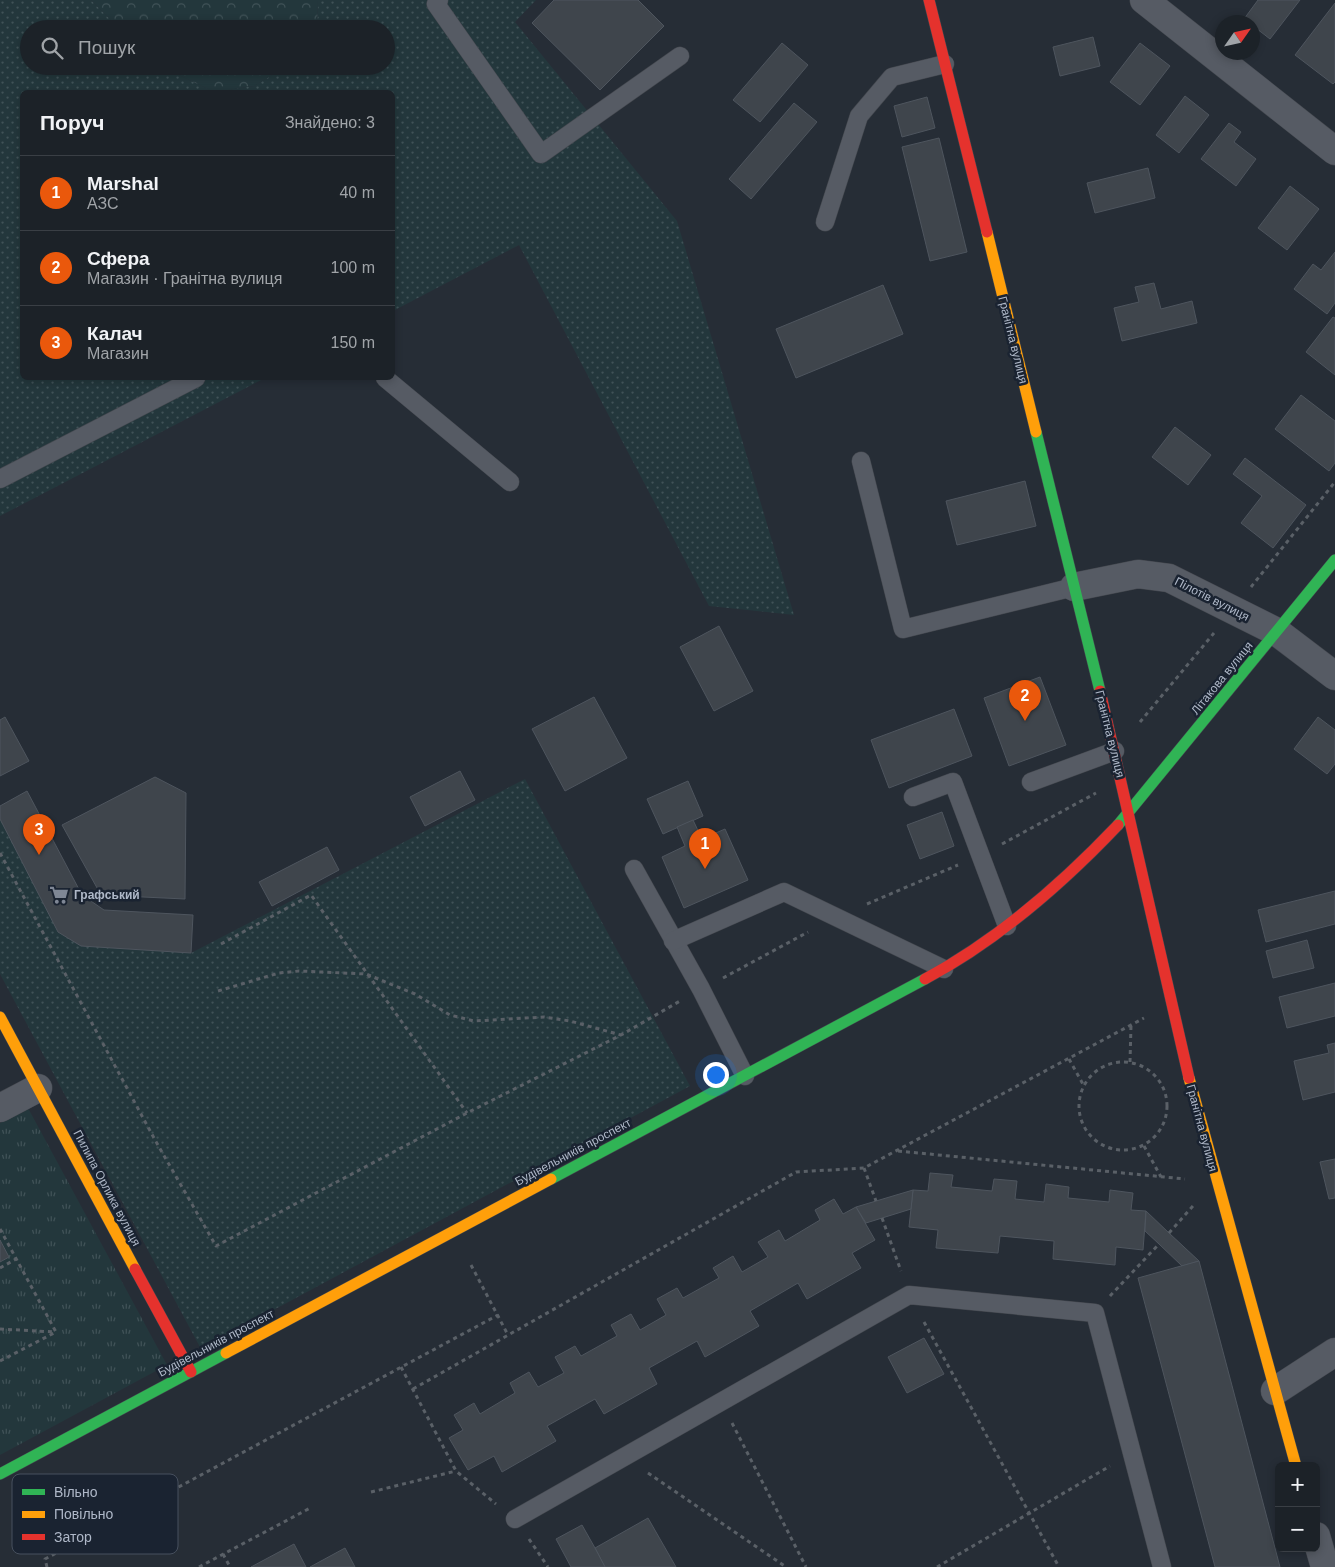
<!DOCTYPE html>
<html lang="uk">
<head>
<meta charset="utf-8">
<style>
	body { margin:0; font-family:Helvetica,sans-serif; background:#252a30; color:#f1f3f6 }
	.controls { position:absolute; right:15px; bottom:15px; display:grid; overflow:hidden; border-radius:8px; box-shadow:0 2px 8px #0003 }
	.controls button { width:45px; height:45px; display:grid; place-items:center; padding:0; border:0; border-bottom:1px solid #3a3f45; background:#1c2228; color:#f1f3f6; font:25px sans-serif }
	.compass { position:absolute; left:1215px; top:15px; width:45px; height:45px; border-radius:50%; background:#1c2228; box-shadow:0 2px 8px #0003; rotate:56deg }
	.you { position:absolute; left:715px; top:1074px; width:18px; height:18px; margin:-12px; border:4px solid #fff; border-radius:50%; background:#1a73e8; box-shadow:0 0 0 8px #1a73e833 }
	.badge { display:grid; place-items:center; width:32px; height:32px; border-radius:50%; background:#ea580c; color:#fff; font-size:16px; font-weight:700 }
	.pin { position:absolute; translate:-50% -41px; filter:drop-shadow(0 1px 2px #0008) }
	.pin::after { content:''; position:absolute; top:26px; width:18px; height:15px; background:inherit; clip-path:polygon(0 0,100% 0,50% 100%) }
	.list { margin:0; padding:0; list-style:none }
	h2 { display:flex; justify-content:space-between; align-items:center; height:65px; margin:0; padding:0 20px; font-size:21px }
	h2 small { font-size:16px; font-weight:400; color:#a0a4a8 }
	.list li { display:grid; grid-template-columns:32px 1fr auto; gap:15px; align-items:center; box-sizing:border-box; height:75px; padding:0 20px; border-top:1px solid #3a3f45 }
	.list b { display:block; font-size:19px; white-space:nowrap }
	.list p { margin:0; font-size:16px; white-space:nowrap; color:#a0a4a8 }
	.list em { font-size:16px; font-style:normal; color:#a0a4a8 }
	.icon { flex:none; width:28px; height:28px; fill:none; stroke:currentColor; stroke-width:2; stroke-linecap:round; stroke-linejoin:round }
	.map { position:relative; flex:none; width:1335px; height:1567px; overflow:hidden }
	.search { position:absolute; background:#1c2228; box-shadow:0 2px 8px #0003; left:20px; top:20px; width:375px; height:55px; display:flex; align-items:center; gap:12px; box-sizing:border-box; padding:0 18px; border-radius:28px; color:#a0a4a8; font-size:19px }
	.panel { position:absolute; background:#1c2228; box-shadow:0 2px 8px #0003; left:20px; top:90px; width:375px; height:290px; border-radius:8px }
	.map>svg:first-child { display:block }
	.grass { fill:url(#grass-dots) }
	.forest { fill:url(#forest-crowns) }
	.park { fill:url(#park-tufts) }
	.building { fill:#3f454c; stroke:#4e555e }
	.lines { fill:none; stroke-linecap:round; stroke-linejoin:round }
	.lane-casing { stroke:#43474e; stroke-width:19 }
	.street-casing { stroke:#43474e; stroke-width:29 }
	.fast-casing { stroke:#43474e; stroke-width:12 }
	.slow-casing { stroke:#43474e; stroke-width:12 }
	.jam-casing { stroke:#43474e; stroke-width:12 }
	.path { stroke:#5a6067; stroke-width:3; stroke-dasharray:4 4; stroke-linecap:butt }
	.lane { stroke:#565b64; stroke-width:18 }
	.street { stroke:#565b64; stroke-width:28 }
	.fast { stroke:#30b455; stroke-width:11 }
	.slow { stroke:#ff9f0a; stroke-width:11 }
	.jam { stroke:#e5322d; stroke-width:11 }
	.labels { text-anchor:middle; stroke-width:5; stroke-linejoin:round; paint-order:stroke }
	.street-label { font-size:12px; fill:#afb8c8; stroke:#1a2331 }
	.poi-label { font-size:12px; font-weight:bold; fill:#afb8c8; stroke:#1a2331; text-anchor:start }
	.key { fill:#1a2331; stroke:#47505e; stroke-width:1 }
	.key-label { font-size:14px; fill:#afb8c8 }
</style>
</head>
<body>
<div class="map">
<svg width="1335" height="1567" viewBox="0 0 1335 1567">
	<defs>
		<pattern id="grass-dots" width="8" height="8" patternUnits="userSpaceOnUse" patternTransform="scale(1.25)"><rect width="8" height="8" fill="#23373c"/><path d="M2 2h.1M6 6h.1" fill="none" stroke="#405257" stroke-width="1.8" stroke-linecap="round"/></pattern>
		<pattern id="forest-crowns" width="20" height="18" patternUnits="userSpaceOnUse" patternTransform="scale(1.25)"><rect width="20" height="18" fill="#23373c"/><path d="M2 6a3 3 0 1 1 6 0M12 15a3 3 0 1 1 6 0" fill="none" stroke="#405257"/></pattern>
		<pattern id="park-tufts" width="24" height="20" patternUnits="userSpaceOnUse" patternTransform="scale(1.25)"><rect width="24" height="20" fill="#23373c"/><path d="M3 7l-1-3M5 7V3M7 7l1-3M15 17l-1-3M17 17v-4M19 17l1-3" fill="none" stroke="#405257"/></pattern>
	</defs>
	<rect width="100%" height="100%" fill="#262d36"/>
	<!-- grass -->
	<g class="grass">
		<polygon points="0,0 91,0 120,29 29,29 29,66 167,66 175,73 214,92 254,86 287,66 386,66 386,29 317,29 318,0 536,0 515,22 677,221 794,615 709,606 519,245 393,311 392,92 22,92 22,378 265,378 0,516"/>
		<polygon points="525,779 690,1086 201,1349 0,974 0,819 58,932 81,946 191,953"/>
	</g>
	<!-- forest -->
	<g class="forest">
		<polygon points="91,0 318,0 317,29 120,29"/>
		<polygon points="167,66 287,66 254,86 214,92 175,73"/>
	</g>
	<!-- park -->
	<polygon class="park" points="28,1108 167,1365 0,1455 0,1123"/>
	<!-- building -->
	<g class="building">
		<polygon points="554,0 638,0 664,26 600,90 532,23"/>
		<polygon points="1258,0 1300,0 1270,39 1252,25 1252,22 1244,19"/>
		<polygon points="1335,3 1335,82 1333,84 1295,55"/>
		<polygon points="1093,37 1100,66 1060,76 1053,47"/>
		<polygon points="782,43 808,65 760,122 733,100"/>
		<polygon points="1140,43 1170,66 1140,105 1110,82"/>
		<polygon points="1185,96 1209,115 1179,153 1156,135"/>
		<polygon points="927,97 935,128 902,137 894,106"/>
		<polygon points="794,103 817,122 751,199 729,179"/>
		<polygon points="1229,123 1241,132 1234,142 1256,159 1236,186 1201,159"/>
		<polygon points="939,138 967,252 930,261 902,147"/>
		<polygon points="1148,168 1155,198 1095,213 1087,183"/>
		<polygon points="1290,186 1319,209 1287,250 1258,228"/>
		<polygon points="1335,252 1335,303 1327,314 1294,289 1313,264 1321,270"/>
		<polygon points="1154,283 1161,309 1192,301 1197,323 1122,341 1114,308 1139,302 1135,287"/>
		<polygon points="883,285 903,334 796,378 776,329"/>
		<polygon points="1333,317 1335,318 1335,375 1306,352"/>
		<polygon points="1301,395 1335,421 1335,463 1329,471 1275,429"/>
		<polygon points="1175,427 1211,455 1188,485 1152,457"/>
		<polygon points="1245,458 1306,505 1273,548 1241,523 1262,496 1233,474"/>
		<polygon points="1025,481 1036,526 957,545 946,501"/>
		<polygon points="719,626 753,691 714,711 680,647"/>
		<polygon points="1040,677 1066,745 1009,766 984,698"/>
		<polygon points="594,697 627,758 565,791 532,729"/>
		<polygon points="954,709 972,756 889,788 871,740"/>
		<polygon points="5,717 29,761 0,776 0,720"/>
		<polygon points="1318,717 1335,730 1335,764 1327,774 1294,749"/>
		<polygon points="460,771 475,800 425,826 410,797"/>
		<polygon points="155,777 186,793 185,899 101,895 62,825"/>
		<polygon points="688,781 703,816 663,834 647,799"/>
		<polygon points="27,791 82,895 104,910 193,915 191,953 81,946 58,932 0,819 0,806"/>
		<polygon points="942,812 954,846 920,859 907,825"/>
		<polygon points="693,820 702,839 725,829 748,880 684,908 662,857 685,846 677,827"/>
		<polygon points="327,847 339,870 272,906 259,882"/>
		<polygon points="1335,891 1335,924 1266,942 1258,910"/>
		<polygon points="1307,940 1314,968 1273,978 1266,951"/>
		<polygon points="1335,983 1335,1016 1287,1028 1279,997"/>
		<polygon points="1335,1043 1335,1092 1303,1100 1294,1061 1329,1053 1327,1045"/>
		<polygon points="1335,1159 1335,1198 1329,1199 1320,1162"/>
		<polygon points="930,1173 953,1175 951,1187 992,1191 994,1179 1017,1181 1015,1199 1044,1202 1046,1184 1069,1187 1068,1198 1109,1202 1110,1190 1133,1193 1131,1210 1146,1211 1143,1250 1116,1247 1115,1265 1053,1259 1054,1241 1000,1236 998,1253 936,1248 938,1230 909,1227 913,1190 928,1191"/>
		<polygon points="913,1190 911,1209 866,1223 856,1207"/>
		<polygon points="834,1199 843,1214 856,1207 875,1240 852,1253 861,1268 807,1299 798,1283 750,1311 759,1326 705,1357 697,1341 649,1368 657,1384 604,1414 595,1399 547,1426 556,1441 502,1472 494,1456 468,1470 449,1438 463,1430 454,1415 474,1403 480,1414 515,1393 510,1383 529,1372 538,1387 564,1373 555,1357 575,1346 581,1356 617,1336 611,1325 631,1314 640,1330 666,1315 657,1299 677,1288 683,1298 719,1278 713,1268 733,1256 742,1272 768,1257 758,1242 779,1230 785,1241 820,1220 815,1210"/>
		<polygon points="1146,1211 1169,1233 1199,1261 1182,1266 1159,1244 1145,1231"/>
		<polygon points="0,1240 9,1257 0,1262"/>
		<polygon points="1199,1261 1280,1567 1215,1567 1138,1278"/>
		<polygon points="924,1338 944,1374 907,1393 888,1357"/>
		<polygon points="648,1518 676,1567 605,1567 595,1548"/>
		<polygon points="582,1525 595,1548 605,1567 571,1567 556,1539"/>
		<polygon points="294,1544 306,1567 251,1567"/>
		<polygon points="345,1548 355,1567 310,1567"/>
	</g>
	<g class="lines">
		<!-- lane casing -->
		<g class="lane-casing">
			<g id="lane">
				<polyline points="439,0 436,4 541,154 680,56"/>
				<polyline points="825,222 859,116 892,77 945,64"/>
				<polyline points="385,378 510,482"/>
				<polyline points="861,461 903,629 1074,587"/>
				<polyline points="0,479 196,378"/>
				<polyline points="1031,782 1115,751"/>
				<polyline points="913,797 953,782 1007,926"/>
				<polyline points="634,869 701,989 745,1076"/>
				<polyline points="673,941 784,892 944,969"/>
				<polyline points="515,1519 909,1295 1095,1313 1162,1567"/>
			</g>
		</g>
		<!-- street casing -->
		<g class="street-casing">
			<g id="street">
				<polyline points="1144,0 1335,151"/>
				<polyline points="1074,587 1138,574 1169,578 1277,632 1335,676"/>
				<polyline points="0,1108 38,1088"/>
				<polyline points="1275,1391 1335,1352"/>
				<polyline points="1316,1536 1325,1567"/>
			</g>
		</g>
		<!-- fast casing -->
		<g class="fast-casing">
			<g id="fast">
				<polyline points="1036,432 1100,691"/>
				<polyline points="1118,825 1335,560"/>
				<polyline points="551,1179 925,979"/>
				<polyline points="0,1474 226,1353"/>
			</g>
		</g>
		<!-- slow casing -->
		<g class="slow-casing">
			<g id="slow">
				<polyline points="987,232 1036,432"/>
				<polyline points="0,1017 135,1269"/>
				<polyline points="1189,1078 1296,1466"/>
				<polyline points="226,1353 551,1179"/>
			</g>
		</g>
		<!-- jam casing -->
		<g class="jam-casing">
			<g id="jam">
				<polyline points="929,0 987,232"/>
				<polyline points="1100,691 1189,1078"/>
				<path d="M925,979C998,940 1061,885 1118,825"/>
				<polyline points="135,1269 191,1372"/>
			</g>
		</g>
		<!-- path -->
		<g class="path">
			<polyline points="1251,587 1335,482"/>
			<polyline points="1140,722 1214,633"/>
			<polyline points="1002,844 1096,793"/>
			<polyline points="0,853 155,1140 216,1246 467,1113 621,1035 680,1001"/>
			<polyline points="867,904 958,865"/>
			<polyline points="221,944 311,895 467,1113"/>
			<polyline points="723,978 808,932"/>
			<polyline points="218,991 279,973 299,971 366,974 415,994 450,1015 474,1021 544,1017 570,1021 621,1035"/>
			<polyline points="1069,1059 1084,1086"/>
			<circle cx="1123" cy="1106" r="44"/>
			<polyline points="1130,1062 1131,1025"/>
			<polyline points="1144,1146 1161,1177"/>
			<polyline points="898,1151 1185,1179"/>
			<polyline points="864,1168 876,1201"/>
			<polyline points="882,1218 901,1271"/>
			<polyline points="0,1229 56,1332"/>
			<polyline points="1169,1233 1193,1206"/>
			<polyline points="471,1265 508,1335"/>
			<polyline points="0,1268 16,1259"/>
			<polyline points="1110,1296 1159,1244"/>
			<polyline points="924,1322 1059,1567"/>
			<polyline points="0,1329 55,1332"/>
			<polyline points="0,1361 56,1332"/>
			<polyline points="401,1367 456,1471 496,1504"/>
			<polyline points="413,1389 796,1172 864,1168 1144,1018"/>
			<polyline points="732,1423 806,1567"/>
			<polyline points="648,1473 786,1567"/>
			<polyline points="371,1492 456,1471"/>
			<polyline points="529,1539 548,1567"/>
			<polyline points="223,1554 230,1567"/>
			<polyline points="47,1567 45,1559 498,1315"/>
			<polyline points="199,1567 312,1507"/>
			<polyline points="937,1567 1110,1466"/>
		</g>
		<!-- lane -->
		<use href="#lane" class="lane"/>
		<!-- street -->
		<use href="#street" class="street"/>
		<!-- fast -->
		<use href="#fast" class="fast"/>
		<!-- slow -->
		<use href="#slow" class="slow"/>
		<!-- jam -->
		<use href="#jam" class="jam"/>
	</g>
	<!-- icons -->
	<defs>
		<g id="supermarket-bare" transform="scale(1.5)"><path d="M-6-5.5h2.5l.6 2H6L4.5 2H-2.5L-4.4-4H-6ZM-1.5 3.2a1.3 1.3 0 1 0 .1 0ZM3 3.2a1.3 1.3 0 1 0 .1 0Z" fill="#7f8795" stroke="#1a2331" stroke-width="2.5" paint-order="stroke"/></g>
	</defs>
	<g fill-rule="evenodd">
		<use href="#supermarket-bare" x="59" y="895"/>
	</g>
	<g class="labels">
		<!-- street labels -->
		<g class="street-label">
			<text transform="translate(1013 340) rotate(76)" y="4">Гранітна вулиця</text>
			<text transform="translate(1212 599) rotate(27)" y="4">Пілотів вулиця</text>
			<text transform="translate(1222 678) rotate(-51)" y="4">Літакова вулиця</text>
			<text transform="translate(1110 734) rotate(76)" y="4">Гранітна вулиця</text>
			<text transform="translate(1202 1128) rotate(75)" y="4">Гранітна вулиця</text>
			<text transform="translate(573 1152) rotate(-28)" y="4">Будівельників проспект</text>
			<text transform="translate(107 1188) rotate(62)" y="4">Пилипа Орлика вулиця</text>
			<text transform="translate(216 1343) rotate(-28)" y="4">Будівельників проспект</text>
		</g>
		<!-- poi labels -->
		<g class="poi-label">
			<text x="74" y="899">Графський</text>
		</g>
	</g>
	<!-- legend -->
	<rect x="12" y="1474" width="166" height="80" rx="8" class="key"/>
	<rect x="22" y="1489" width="23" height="6" fill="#30b455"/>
	<rect x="22" y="1511" width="23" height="7" fill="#ff9f0a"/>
	<rect x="22" y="1534" width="23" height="6" fill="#e5322d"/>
	<g class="key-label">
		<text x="54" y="1497">Вільно</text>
		<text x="54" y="1519">Повільно</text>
		<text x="54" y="1542">Затор</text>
	</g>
</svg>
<div class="controls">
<button>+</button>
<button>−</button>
</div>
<svg class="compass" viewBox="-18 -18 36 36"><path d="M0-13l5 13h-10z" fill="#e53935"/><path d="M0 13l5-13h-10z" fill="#a0a4a8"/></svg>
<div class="you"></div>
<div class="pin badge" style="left:705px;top:869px">1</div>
<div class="pin badge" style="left:1025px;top:721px">2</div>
<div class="pin badge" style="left:39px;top:855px">3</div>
<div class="search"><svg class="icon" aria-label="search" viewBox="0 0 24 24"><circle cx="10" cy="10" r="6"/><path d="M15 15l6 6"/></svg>Пошук</div>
<section class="panel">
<h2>Поруч<small>Знайдено: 3</small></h2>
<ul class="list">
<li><span class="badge">1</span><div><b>Marshal</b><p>АЗС</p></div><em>40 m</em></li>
<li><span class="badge">2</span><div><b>Сфера</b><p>Магазин · Гранітна вулиця</p></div><em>100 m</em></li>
<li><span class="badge">3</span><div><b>Калач</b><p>Магазин</p></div><em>150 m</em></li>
</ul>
</section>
</div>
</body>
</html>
